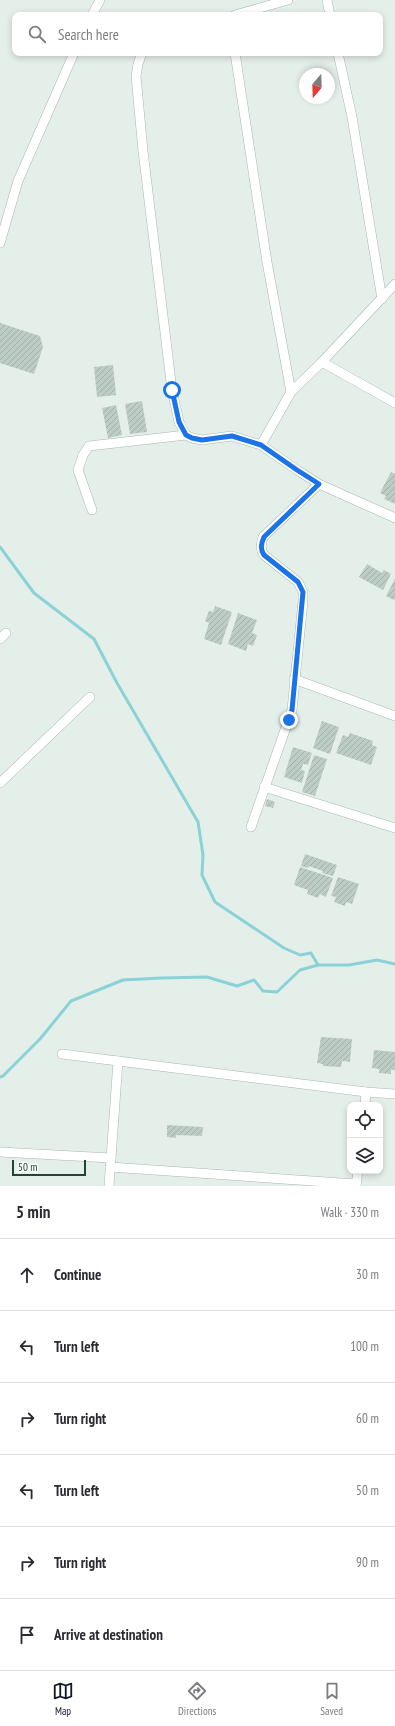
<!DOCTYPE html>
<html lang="en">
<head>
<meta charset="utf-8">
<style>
	body { margin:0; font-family:"PT Sans Narrow",sans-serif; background:#f7f7f7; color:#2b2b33 }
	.controls { position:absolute; right:12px; bottom:12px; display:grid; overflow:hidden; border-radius:8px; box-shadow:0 2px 6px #0003 }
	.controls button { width:36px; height:36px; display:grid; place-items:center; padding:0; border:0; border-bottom:1px solid #e1e1e2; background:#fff; color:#2b2b33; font:20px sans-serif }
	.compass { position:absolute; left:299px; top:68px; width:36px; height:36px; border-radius:50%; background:#fff; box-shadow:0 2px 6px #0003; rotate:199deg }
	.scale { position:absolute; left:12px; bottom:10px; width:74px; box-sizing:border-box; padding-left:4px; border:2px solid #234337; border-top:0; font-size:11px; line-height:14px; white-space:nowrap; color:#234337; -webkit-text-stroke:3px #f7fbf8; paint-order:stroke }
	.stop { position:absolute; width:12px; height:12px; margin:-9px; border:3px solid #1a73e8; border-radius:50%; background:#fff }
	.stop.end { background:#1a73e8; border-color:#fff; box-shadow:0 1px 4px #0008 }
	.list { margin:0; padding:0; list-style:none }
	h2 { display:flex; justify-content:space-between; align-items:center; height:52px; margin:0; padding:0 16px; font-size:17px }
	h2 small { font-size:13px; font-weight:400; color:#7c7c81 }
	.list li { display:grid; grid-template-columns:26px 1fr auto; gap:12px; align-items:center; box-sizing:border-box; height:72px; padding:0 16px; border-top:1px solid #e1e1e2 }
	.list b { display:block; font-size:15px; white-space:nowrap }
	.list em { font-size:13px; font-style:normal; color:#7c7c81 }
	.icon { flex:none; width:22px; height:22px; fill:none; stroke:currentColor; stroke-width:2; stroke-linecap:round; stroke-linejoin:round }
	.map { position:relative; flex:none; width:395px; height:1186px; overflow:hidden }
	.search { position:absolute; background:#fff; box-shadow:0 2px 6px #0003; left:12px; right:12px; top:12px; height:44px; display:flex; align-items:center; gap:10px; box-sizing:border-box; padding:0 14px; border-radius:8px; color:#7c7c81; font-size:15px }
	.sheet { height:484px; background:#fff }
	nav { display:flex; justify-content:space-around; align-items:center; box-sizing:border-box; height:56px; border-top:1px solid #e1e1e2; background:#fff; font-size:11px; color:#7c7c81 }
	nav a { display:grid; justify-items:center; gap:2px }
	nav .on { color:#111827 }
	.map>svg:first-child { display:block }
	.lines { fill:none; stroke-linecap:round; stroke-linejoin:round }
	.stream { stroke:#8bd2d7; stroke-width:3 }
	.building { fill:url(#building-hatch) }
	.street-casing { stroke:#a7b8b1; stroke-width:10 }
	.street { stroke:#fff; stroke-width:9 }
	.route { stroke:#1a73e8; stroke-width:5 }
</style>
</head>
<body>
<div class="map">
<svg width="395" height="1186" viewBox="0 0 395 1186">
	<defs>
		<pattern id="building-hatch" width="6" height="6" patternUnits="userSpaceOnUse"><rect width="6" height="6" fill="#bdcdc5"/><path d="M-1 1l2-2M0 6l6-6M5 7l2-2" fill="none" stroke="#a2b1aa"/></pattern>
	</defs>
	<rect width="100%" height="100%" fill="#e5efea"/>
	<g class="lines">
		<!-- stream -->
		<g class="stream">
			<polyline points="0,547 34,593 94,639 117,683 198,822 203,855 202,875 215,902 284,948 300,955 311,953 318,965"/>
			<polyline points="0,1077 3,1076 40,1039 71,1001 123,980 161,978 207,977 237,986 254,980 263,991 277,992 300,970 318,965 349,965 377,960 395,964"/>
		</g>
	</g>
	<!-- building -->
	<g class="building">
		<polygon points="0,323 40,336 43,347 34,374 0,363"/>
		<polygon points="113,365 116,395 97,397 94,367"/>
		<polygon points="142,401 147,432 130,434 125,404"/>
		<polygon points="116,405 122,435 108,438 102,408"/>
		<polygon points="391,472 395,474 395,504 384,499 386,496 380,493"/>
		<polygon points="367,564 382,573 384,570 391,574 383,590 359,577"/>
		<polygon points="395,579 395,598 394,600 386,596"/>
		<polygon points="215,606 232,612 221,645 204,639 209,623 205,621 209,611 213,612"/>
		<polygon points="238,613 257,620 252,633 257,635 253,646 248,644 246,651 228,644"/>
		<polygon points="322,721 339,727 330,754 313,748"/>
		<polygon points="350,733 373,741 372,745 377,747 371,765 336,753 343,735 348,737"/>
		<polygon points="293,747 312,753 308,765 303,764 301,770 305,771 302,783 284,777"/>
		<polygon points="314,755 327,759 315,796 302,792"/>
		<polygon points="267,799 275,802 273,808 265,806"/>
		<polygon points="305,854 337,865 333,876 322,873 323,871 309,866 308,868 301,866"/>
		<polygon points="300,867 333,878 326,897 320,894 318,898 307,894 308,890 294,885"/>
		<polygon points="338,877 359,884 352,904 346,902 345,906 334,902 336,897 331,896"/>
		<polygon points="321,1037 352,1039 350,1062 342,1061 341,1067 323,1066 323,1064 317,1063"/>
		<polygon points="374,1050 395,1052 395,1070 391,1070 391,1074 379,1073 379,1069 372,1068"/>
		<polygon points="167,1125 203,1127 202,1136 176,1135 176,1138 167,1137"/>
	</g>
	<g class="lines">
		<!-- street casing -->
		<g class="street-casing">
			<g id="street">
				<polyline points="327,0 330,15"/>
				<polyline points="92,15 100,0"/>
				<polyline points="235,15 288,0"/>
				<polyline points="142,53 138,64 136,76 143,151 172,390 179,422 186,435 192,438 202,440 232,436 261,445 297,470 319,484 395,518"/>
				<polyline points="235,53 267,262 291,392"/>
				<polyline points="338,53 352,117 382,299"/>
				<polyline points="0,243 18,181 74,53"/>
				<polyline points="322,362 395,403"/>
				<polyline points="261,445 291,392 322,362 395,284"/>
				<polyline points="92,510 78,470 83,455 89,446 186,435"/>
				<polyline points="0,639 6,633"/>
				<polyline points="294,679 395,716"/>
				<polyline points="0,783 90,697"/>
				<polyline points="264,787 395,828"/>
				<path d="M251,827L292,710L303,601V592L298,582L264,555C260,549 261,544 263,537L319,484"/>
				<polyline points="62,1054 366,1092 395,1094"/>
				<polyline points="365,1105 366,1092"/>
				<polyline points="0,1152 111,1158"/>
				<polyline points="110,1167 356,1184"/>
				<polyline points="109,1186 118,1061"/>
				<polyline points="356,1186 358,1171"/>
			</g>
		</g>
		<!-- street -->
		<use href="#street" class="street"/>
	</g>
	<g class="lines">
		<!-- route -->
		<path class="route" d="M172,390L179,422L186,435L192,438L202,440L232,436L261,445L297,470L319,484L264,537C261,544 260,549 264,555L298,582L303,592L292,710L289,720"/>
	</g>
</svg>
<div class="controls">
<button><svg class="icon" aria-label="locate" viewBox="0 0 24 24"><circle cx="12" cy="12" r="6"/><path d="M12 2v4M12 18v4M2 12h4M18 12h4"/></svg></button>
<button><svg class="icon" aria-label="layers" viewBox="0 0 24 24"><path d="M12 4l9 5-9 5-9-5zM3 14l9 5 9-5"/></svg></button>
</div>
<svg class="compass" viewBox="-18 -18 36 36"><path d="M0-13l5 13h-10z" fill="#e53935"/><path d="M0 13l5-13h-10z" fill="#7c7c81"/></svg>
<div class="scale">50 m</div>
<div class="stop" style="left:172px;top:390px"></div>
<div class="stop end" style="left:289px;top:720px"></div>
<div class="search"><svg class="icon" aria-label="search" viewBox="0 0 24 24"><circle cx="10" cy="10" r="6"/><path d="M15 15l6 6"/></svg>Search here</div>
</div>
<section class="sheet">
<h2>5 min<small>Walk · 330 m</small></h2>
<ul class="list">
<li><svg class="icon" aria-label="ahead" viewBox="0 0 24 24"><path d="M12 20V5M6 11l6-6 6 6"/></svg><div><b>Continue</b></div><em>30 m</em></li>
<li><svg class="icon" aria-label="left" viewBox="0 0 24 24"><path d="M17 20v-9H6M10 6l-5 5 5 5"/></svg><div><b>Turn left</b></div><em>100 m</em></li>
<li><svg class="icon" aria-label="right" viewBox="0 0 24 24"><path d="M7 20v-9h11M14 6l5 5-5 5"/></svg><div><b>Turn right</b></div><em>60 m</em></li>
<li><svg class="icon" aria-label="left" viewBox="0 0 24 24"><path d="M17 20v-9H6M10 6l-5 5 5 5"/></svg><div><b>Turn left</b></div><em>50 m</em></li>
<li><svg class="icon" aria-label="right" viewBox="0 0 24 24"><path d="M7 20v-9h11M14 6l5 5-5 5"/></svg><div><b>Turn right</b></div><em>90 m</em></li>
<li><svg class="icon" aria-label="arrive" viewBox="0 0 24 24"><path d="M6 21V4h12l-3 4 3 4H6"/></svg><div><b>Arrive at destination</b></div></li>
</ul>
</section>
<nav>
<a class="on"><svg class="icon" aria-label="map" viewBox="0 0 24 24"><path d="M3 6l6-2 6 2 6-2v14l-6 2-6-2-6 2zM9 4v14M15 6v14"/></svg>Map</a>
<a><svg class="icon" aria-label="directions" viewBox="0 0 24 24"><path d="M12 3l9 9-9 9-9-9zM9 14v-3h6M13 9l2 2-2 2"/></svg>Directions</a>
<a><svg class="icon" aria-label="saved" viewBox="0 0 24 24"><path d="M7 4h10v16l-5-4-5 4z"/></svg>Saved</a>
</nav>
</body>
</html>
